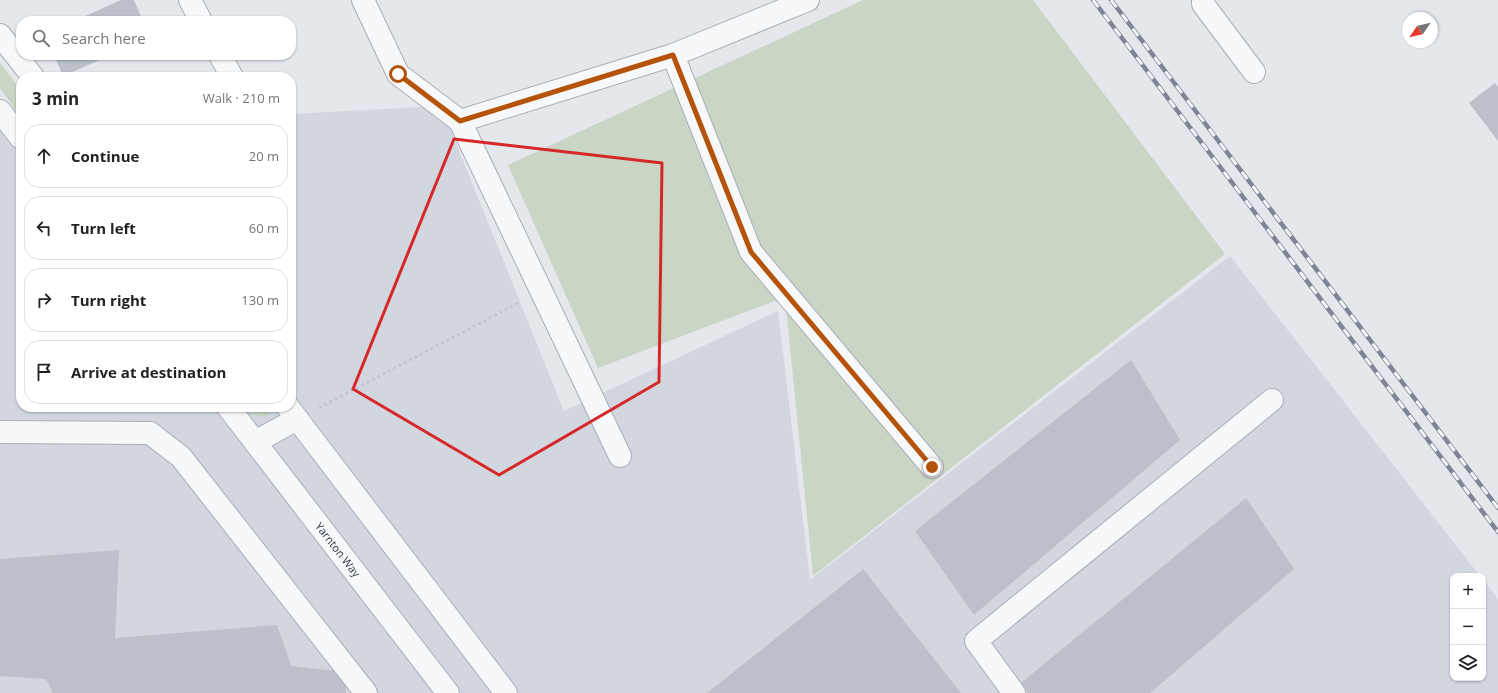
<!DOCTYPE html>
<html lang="en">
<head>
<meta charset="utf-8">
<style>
	body { margin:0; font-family:"Open Sans",sans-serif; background:#f6f6f6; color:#222 }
	.controls { position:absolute; right:12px; bottom:12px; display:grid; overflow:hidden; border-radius:8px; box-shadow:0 1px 3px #0004 }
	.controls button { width:36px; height:36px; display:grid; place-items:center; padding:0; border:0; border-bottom:1px solid #e0e0e0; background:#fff; color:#222; font:20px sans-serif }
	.compass { position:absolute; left:1402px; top:12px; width:36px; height:36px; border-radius:50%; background:#fff; box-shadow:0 1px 3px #0004; rotate:236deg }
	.stop { position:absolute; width:12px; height:12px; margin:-9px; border:3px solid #b45309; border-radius:50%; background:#fff }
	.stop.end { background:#b45309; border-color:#fff; box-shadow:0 1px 4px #0008 }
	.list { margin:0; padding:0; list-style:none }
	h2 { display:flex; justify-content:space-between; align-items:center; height:52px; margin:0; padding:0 16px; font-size:17px }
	h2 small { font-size:13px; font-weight:400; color:#767676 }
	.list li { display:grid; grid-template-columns:26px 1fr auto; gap:12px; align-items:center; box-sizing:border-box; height:64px; margin:0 8px 8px; padding:0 8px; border:1px solid #e0e0e0; border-radius:16px }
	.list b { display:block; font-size:15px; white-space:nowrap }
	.list em { font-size:13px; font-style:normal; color:#767676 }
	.icon { flex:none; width:22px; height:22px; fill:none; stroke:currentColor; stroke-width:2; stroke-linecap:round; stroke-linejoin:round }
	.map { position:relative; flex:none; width:1498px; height:693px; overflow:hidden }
	.search { position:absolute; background:#fff; box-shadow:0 1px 3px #0004; left:16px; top:16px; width:280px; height:44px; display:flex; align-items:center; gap:10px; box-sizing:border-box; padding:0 14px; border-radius:16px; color:#767676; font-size:15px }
	.panel { position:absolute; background:#fff; box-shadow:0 1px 3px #0004; left:16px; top:72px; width:280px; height:340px; border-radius:16px }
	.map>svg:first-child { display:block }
	.built { fill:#d2d6de }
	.green { fill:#c9d6c5 }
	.building { fill:#bbc0ca }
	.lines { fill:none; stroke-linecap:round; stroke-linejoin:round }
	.minor-casing { stroke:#a9aeb7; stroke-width:24 }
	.path { stroke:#c2c5cb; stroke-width:2.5; stroke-dasharray:3 3; stroke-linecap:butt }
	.minor { stroke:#f7f8fa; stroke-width:22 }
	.rail-casing { stroke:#7d8696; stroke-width:4.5 }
	.rail { stroke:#f4f6f9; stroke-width:3; stroke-dasharray:9; stroke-linecap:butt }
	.route { stroke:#b45309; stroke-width:5 }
	.marked { fill:none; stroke:#d62828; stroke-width:3; stroke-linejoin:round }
	.labels { text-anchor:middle; stroke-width:3.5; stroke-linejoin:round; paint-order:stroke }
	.street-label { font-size:11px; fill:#2b3445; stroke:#f4f6f9 }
</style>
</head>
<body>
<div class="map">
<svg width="1498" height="693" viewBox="0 0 1498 693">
	<rect width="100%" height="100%" fill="#e4e7ec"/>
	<!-- built -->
	<polygon class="built" points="441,106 564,411 778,311 810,580 1230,256 1480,576 1453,576 1453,678 1483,678 1483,580 1498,599 1498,693 0,693 0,131 21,130 21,407 291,407 291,114"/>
	<!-- green -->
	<g class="green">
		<polygon points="863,0 1033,0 1225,254 813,576 785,297 598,368 508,165"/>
		<polygon points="0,63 21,90 21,118 0,88"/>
		<polygon points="244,407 264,407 270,415 259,417 246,410"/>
	</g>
	<!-- building -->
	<g class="building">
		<polygon points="121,0 134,0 143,21 74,21"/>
		<polygon points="54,55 111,55 63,76"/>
		<polygon points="1495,83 1498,87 1498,141 1469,103"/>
		<polygon points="1131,360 1180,440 974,615 915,531"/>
		<polygon points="1246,498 1294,569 1150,693 1028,693 1021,683"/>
		<polygon points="119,550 115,638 277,625 291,666 345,672 346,693 53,693 46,679 0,676 0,559"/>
		<polygon points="863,569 961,693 707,693"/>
	</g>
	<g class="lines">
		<!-- minor casing -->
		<g class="minor-casing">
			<g id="minor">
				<polyline points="190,0 201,21"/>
				<polyline points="363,0 398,74 460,121 620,456"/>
				<polyline points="1203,0 1203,4 1254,72"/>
				<polyline points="0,35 33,77"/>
				<polyline points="220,55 232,77"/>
				<polyline points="673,55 808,0"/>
				<polyline points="0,111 21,138"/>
				<polyline points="460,121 673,55 751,252 932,467"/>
				<path id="s1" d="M228,407L448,693"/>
				<polyline points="288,407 506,693"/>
				<polyline points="0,432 150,433 181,457 366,693"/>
				<polyline points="255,442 297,419"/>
				<polyline points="1014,693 976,641 1272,400"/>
			</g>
		</g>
		<!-- path -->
		<polyline class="path" points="319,408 520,302"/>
		<!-- minor -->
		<use href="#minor" class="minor"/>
		<!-- rail casing -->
		<g class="rail-casing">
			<g id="rail">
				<polyline points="1093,0 1498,532"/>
				<polyline points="1111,0 1498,508"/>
			</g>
		</g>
		<!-- rail -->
		<use href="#rail" class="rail"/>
	</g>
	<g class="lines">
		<!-- route -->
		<polyline class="route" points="398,74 460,121 673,55 751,252 932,467"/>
	</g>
	<!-- marked area -->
	<path class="marked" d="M454,139L662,163L659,382L499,475L353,389Z"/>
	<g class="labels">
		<!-- street labels -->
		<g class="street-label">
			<text dy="4" stroke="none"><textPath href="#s1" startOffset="180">Yarnton Way</textPath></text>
		</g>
	</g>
</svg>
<div class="controls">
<button>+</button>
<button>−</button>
<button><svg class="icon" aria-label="layers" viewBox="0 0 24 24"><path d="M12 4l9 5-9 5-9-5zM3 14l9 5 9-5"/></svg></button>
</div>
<svg class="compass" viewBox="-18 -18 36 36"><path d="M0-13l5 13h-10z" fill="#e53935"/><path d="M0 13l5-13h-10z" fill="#767676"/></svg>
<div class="stop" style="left:398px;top:74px"></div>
<div class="stop end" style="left:932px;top:467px"></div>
<div class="search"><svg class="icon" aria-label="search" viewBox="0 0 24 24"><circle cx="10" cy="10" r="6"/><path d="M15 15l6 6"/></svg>Search here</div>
<section class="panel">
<h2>3 min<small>Walk · 210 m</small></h2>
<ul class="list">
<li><svg class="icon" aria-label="ahead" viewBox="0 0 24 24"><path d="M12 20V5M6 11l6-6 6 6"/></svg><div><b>Continue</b></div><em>20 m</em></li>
<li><svg class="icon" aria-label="left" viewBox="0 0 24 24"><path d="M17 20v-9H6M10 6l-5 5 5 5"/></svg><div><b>Turn left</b></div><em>60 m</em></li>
<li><svg class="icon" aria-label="right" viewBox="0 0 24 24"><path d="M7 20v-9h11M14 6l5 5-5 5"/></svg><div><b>Turn right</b></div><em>130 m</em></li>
<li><svg class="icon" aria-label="arrive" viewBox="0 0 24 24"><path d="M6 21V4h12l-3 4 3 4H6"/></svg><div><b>Arrive at destination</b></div></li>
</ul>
</section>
</div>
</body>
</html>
